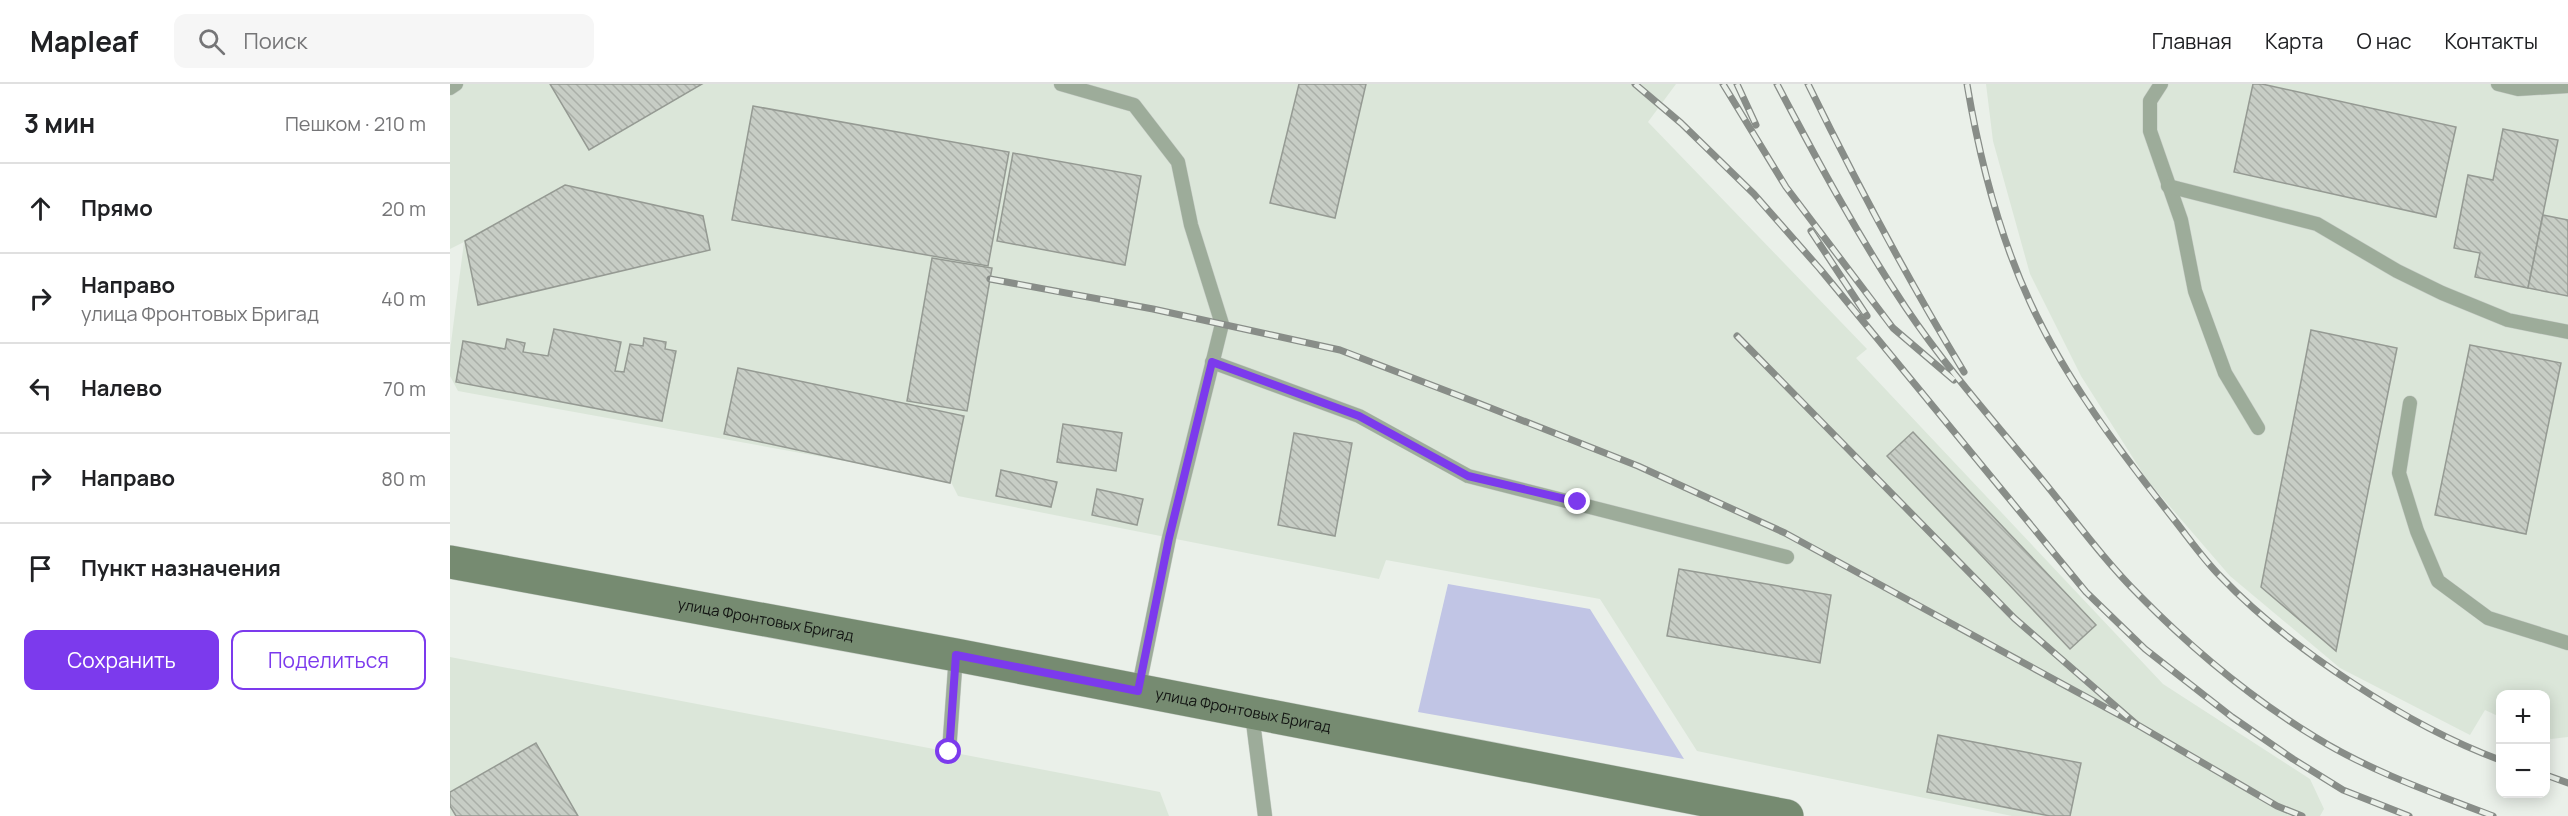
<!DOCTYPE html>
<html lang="ru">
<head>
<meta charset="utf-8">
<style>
	body { margin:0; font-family:Manrope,sans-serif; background:#f6f6f6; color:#202124 }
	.controls { position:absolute; right:18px; bottom:18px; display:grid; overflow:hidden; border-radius:12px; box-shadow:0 3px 15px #0003 }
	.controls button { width:54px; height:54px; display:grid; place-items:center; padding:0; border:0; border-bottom:2px solid #e0e0e0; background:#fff; color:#202124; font:30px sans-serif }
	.stop { position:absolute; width:18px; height:18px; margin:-14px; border:4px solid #7c3aed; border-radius:50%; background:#fff }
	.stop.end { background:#7c3aed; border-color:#fff; box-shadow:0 2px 6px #0008 }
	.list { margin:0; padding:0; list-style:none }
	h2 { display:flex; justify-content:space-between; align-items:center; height:78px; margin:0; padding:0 24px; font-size:26px }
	h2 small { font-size:20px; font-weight:400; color:#757577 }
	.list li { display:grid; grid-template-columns:39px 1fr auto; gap:18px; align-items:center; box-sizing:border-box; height:90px; padding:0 24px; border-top:2px solid #e0e0e0 }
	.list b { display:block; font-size:22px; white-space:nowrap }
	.list p { margin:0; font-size:20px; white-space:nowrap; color:#757577 }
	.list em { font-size:20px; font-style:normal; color:#757577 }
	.actions { display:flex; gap:12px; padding:18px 24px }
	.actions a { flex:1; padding:14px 0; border:2px solid #7c3aed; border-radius:12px; text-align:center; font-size:21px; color:#7c3aed }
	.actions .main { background:#7c3aed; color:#fff }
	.icon { flex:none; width:33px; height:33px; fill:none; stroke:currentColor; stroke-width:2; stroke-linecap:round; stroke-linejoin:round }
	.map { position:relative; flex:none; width:2118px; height:732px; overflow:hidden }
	header { display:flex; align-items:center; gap:36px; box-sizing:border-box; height:84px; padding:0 30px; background:#fff; border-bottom:2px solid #e0e0e0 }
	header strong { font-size:28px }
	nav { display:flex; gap:33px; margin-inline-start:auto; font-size:21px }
	.search { width:420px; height:54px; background:#f6f6f6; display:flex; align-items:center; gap:15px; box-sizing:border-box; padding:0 21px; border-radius:12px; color:#757577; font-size:22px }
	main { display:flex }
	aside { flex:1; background:#fff }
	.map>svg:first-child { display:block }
	.built { fill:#dbe6d9 }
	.grass { fill:#c1c5e5 }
	.building { fill:url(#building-back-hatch); stroke:#959a93; stroke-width:1.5 }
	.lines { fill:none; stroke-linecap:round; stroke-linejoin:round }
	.service-casing { stroke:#c7cdc7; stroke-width:15 }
	.secondary-casing { stroke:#c7cdc7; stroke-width:34 }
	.service { stroke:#9dac9a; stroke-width:14 }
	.secondary { stroke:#768b71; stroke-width:33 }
	.rail-casing { stroke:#888d88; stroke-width:7 }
	.rail { stroke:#eaf0e9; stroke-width:4.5; stroke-dasharray:14; stroke-linecap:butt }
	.route { stroke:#7c3aed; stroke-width:8 }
	.labels { text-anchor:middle; stroke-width:6; stroke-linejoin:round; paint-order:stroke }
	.street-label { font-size:15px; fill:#121412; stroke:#eaf0e9 }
</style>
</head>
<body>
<header>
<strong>Mapleaf</strong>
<div class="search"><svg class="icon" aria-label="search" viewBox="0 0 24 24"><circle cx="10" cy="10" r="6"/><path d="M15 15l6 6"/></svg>Поиск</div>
<nav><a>Главная</a><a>Карта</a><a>О нас</a><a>Контакты</a></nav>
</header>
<main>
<aside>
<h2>3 мин<small>Пешком · 210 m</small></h2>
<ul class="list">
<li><svg class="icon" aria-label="ahead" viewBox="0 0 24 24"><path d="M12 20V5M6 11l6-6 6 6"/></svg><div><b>Прямо</b></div><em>20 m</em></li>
<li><svg class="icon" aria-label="right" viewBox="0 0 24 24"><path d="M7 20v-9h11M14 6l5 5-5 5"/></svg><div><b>Направо</b><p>улица Фронтовых Бригад</p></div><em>40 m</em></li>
<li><svg class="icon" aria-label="left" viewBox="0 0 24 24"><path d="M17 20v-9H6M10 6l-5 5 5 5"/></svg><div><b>Налево</b></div><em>70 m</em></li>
<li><svg class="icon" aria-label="right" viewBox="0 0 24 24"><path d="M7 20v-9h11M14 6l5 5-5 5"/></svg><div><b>Направо</b></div><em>80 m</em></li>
<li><svg class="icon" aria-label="arrive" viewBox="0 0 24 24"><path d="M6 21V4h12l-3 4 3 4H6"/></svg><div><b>Пункт назначения</b></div></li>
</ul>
<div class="actions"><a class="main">Сохранить</a><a>Поделиться</a></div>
</aside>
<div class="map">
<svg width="2118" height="732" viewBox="0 0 2118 732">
	<defs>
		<pattern id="building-back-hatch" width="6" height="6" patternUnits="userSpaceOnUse" patternTransform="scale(1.5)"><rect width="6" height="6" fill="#c7cdc5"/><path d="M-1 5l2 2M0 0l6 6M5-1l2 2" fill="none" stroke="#aaafa8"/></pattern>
	</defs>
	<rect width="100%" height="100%" fill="#eaf0e9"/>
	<!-- built -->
	<g class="built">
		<polygon points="0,0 1226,0 1198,38 1417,265 1406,274 1713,600 1860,695 1874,725 1870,732 1562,732 1247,667 1150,515 936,476 929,495 508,412 500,396 8,307 0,292 0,267 14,158 0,165"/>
		<polygon points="1536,0 2118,0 2118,653 2101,655 2096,653 2096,610 2050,610 2050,633 2035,626 2020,651 1890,584 1780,492 1697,396 1631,292 1580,190 1543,57"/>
		<polygon points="0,573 710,708 719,732 0,732"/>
	</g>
	<!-- grass -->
	<polygon class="grass" points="998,500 1140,525 1234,675 968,628"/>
	<!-- building -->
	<g class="building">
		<polygon points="100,0 252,0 139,66"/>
		<polygon points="849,0 916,0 885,134 820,119"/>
		<polygon points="1803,0 1812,0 2006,43 1986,133 1784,88"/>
		<polygon points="303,22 559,68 538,182 282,136"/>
		<polygon points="2053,45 2108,56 2078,204 2025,193 2030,169 2004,164 2018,91 2043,96"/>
		<polygon points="563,69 691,92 675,181 547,157"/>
		<polygon points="115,101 253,132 260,166 28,221 15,157"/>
		<polygon points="2093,131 2118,136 2118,212 2078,204"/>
		<polygon points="482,174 542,184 517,327 457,317"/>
		<polygon points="104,245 171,258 165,287 174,288 180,260 193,262 194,254 216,258 215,265 226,267 212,337 6,298 13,257 55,265 57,255 75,259 73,268 98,272"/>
		<polygon points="1861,246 1947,264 1886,567 1811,503"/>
		<polygon points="2020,261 2111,279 2076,450 1985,431"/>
		<polygon points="288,284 514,332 500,399 274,350"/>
		<polygon points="613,340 672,349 666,387 607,378"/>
		<polygon points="1463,348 1646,541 1620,565 1437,372"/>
		<polygon points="844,349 902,359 885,452 828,441"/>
		<polygon points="551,386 607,398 601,423 546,412"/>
		<polygon points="647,405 693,415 687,441 642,431"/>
		<polygon points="1229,485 1381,511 1370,579 1217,552"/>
		<polygon points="1488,651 1631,679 1620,732 1600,732 1477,708"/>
		<polygon points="86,659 128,732 6,732 0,722 0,708"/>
	</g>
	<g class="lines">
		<!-- service casing -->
		<g class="service-casing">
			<g id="service">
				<polyline points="611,0 684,21 728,78 741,141 772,240 719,454 688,607"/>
				<polyline points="1711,0 1700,17 1700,47 1731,136 1745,207 1775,289 1808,344"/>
				<polyline points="2048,0 2068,5 2118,2"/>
				<polyline points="0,4 6,0"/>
				<polyline points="1718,102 1867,140 1947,187 1992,209 2058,236 2118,248"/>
				<polyline points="762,278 909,332 1018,392 1337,473"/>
				<polyline points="1960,319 1949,389 1967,447 1988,497 2038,534 2118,559"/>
				<polyline points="802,630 815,732"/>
				<polyline points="499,668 506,571"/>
			</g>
		</g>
		<!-- secondary casing -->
		<g class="secondary-casing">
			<g id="secondary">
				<path id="s1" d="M0,478L506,571L1337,732"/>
			</g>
		</g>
		<!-- service -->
		<use href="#service" class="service"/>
		<!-- secondary -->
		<use href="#secondary" class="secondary"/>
		<!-- rail casing -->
		<g class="rail-casing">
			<g id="rail">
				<polyline points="1185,0 1231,39 1304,110 1370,185 1636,508 1695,565 1782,633 1843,675 1893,706 1959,732"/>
				<polyline points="1273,0 1336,103 1443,244 1504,296"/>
				<polyline points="1287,0 1306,41"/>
				<path d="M1327,0C1367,76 1408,152 1456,224C1497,285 1547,341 1594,398C1625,436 1654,476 1689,511C1741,564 1801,614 1865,653C1920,687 1983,709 2043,732"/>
				<path d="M1358,0C1406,98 1457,194 1514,288"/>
				<path d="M1517,0C1529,72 1549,151 1580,218C1616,296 1669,366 1722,433C1738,453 1753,475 1771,493C1839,564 1958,642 2050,676"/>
				<polyline points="1361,147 1417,232"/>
				<polyline points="540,195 703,225 890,266 1028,319 1188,382 1335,449 1686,640"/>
				<polyline points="1287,252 1564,534 1686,640 1827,722 1852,732"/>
				<polyline points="2096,691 2118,699"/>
			</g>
		</g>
		<!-- rail -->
		<use href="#rail" class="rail"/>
	</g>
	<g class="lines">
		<!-- route -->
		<polyline class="route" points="499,668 506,571 688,607 719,454 762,278 909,332 1018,392 1128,418"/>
	</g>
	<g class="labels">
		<!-- street labels -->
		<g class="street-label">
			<text dy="5" stroke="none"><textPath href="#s1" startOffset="321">улица Фронтовых Бригад</textPath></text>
			<text dy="5" stroke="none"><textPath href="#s1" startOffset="807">улица Фронтовых Бригад</textPath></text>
		</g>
	</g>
</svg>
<div class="controls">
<button>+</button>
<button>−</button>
</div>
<div class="stop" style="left:499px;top:668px"></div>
<div class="stop end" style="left:1128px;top:418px"></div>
</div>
</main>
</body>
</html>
